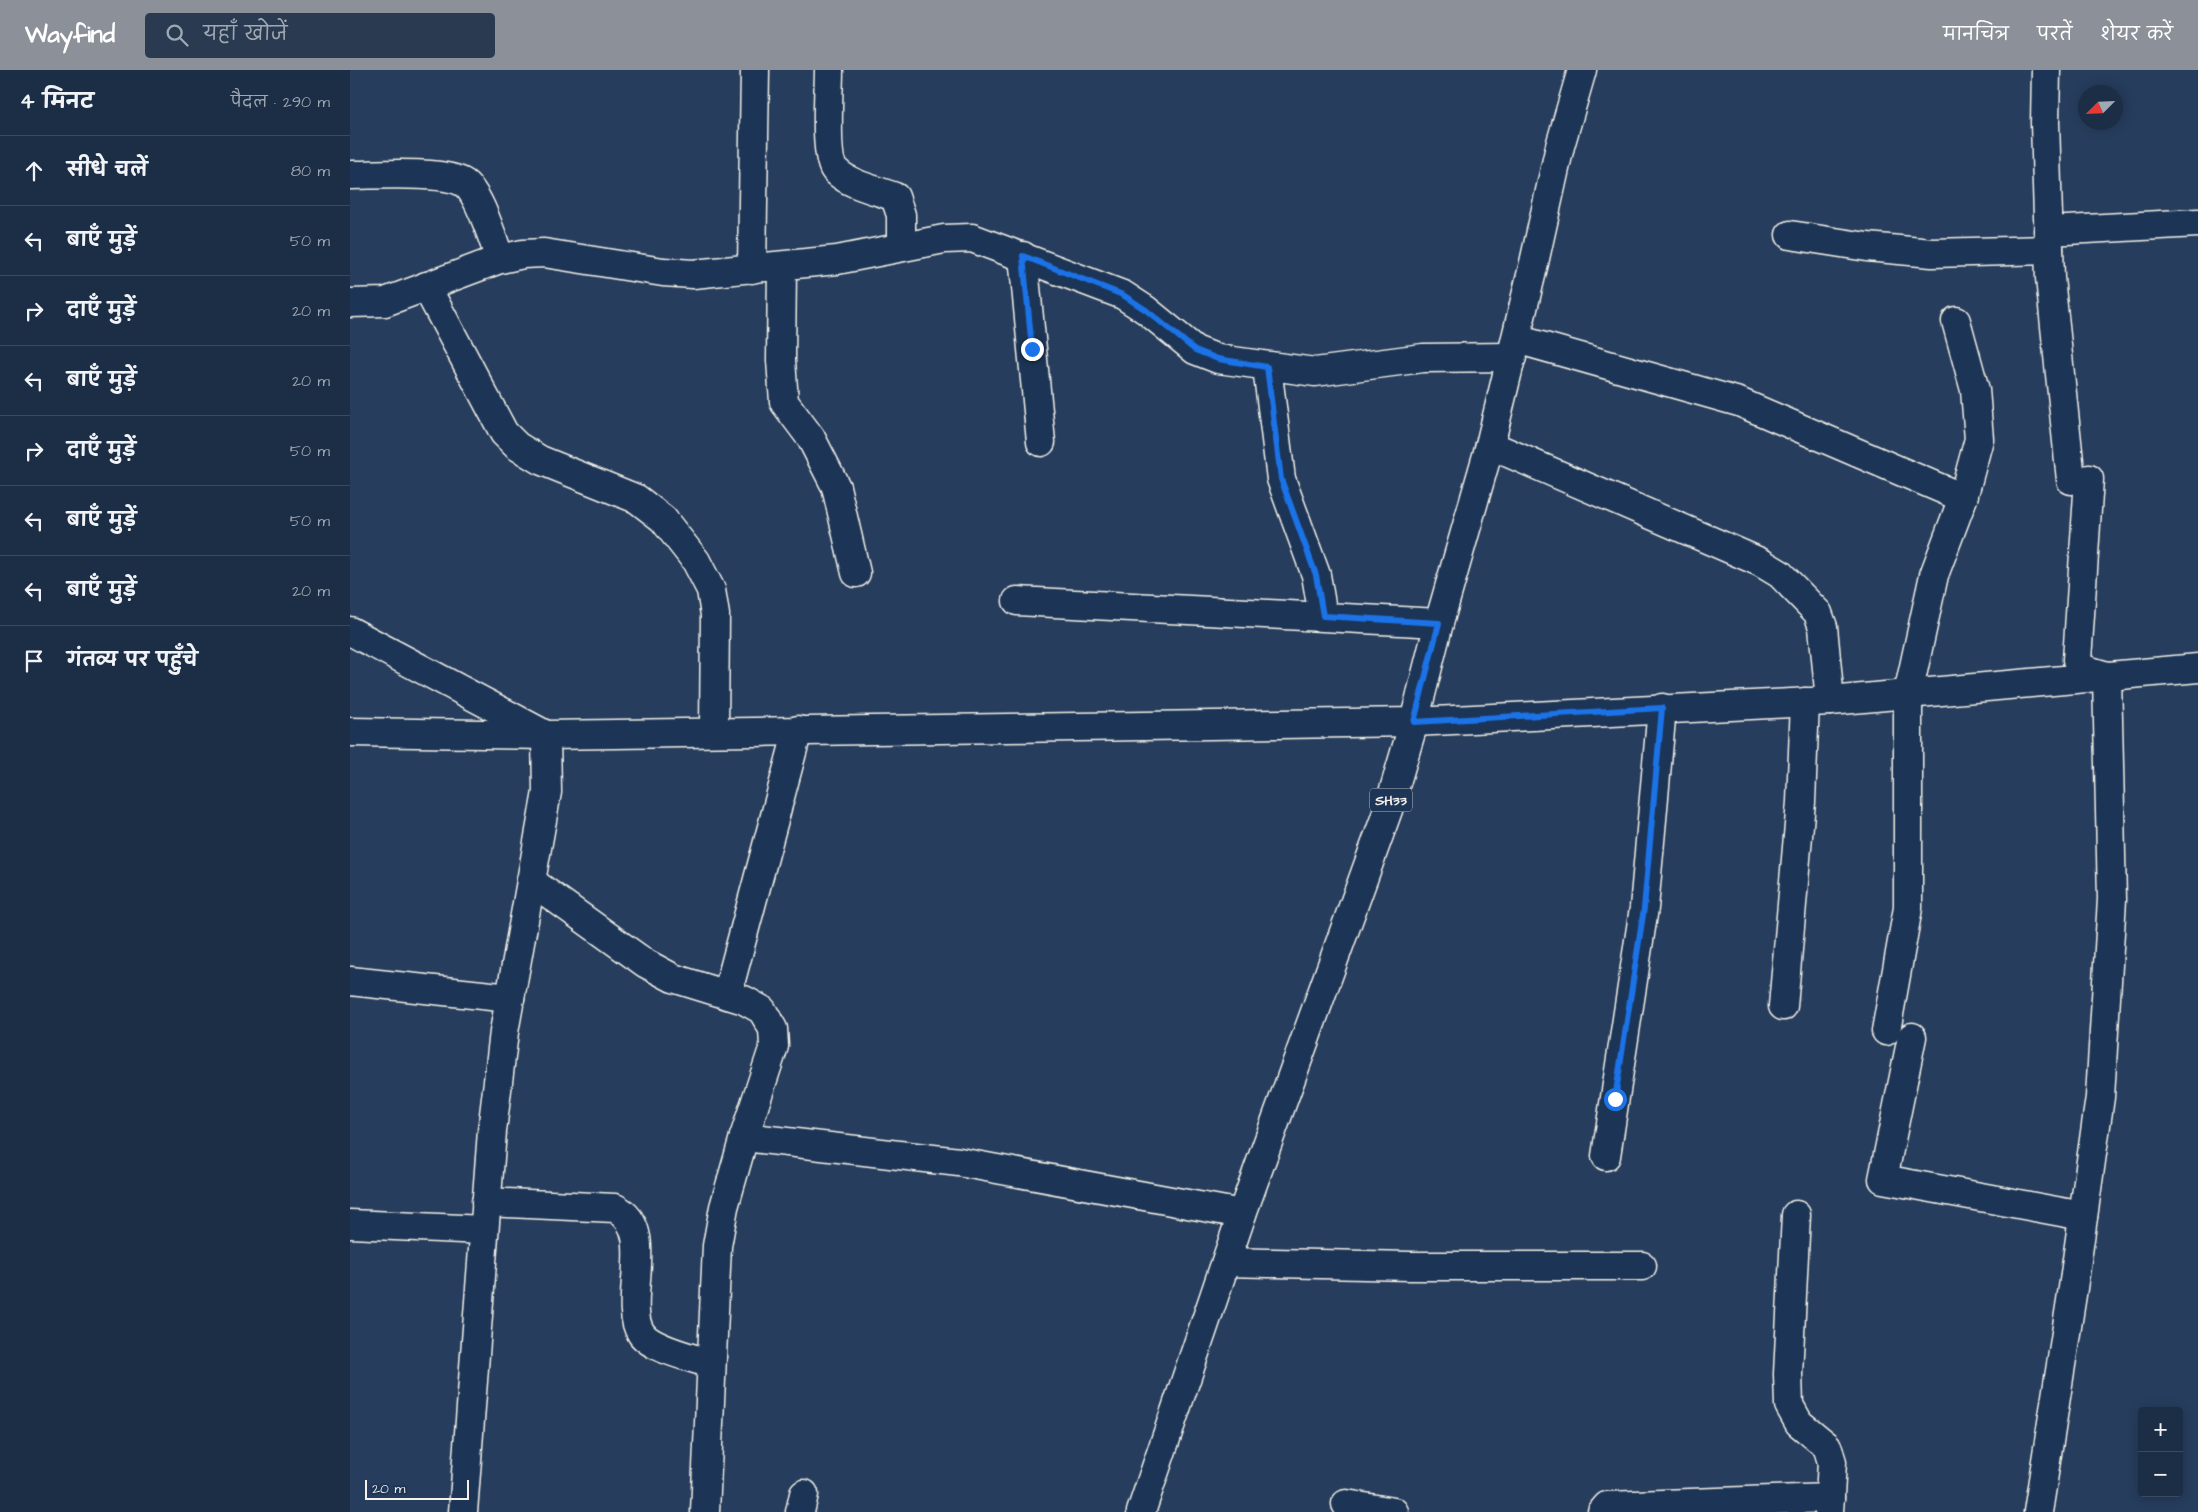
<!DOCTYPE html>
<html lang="hi">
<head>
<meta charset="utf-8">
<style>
	body { margin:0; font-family:"Architects Daughter","Playpen Sans Deva",sans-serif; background:#293a51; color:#f1f3f6 }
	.controls { position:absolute; right:15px; bottom:15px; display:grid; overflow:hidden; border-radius:5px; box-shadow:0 2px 12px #0003 }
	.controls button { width:45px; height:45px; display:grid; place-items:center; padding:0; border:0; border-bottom:1px solid #3a4a5f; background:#1c2e46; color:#f1f3f6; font:25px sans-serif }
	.compass { position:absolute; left:1728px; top:15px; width:45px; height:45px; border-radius:50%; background:#1c2e46; box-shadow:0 2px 12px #0003; rotate:246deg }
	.scale { position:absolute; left:15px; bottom:12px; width:104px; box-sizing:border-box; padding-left:5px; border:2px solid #f4f1e8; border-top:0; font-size:14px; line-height:18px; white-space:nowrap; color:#f4f1e8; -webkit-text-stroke:4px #1d3557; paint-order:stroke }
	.stop { position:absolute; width:15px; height:15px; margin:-11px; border:4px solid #1a73e8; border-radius:50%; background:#fff }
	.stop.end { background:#1a73e8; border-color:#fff; box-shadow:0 1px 5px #0008 }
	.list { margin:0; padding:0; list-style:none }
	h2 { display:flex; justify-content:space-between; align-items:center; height:65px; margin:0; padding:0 20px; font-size:21px }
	h2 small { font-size:16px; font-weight:400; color:#a0a8b3 }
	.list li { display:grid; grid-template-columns:32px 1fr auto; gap:15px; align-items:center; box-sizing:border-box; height:70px; padding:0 20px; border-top:1px solid #3a4a5f }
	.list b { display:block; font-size:19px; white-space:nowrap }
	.list em { font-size:16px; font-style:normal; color:#a0a8b3 }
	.icon { flex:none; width:28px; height:28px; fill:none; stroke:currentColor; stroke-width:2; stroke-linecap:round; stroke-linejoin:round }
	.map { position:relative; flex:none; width:1848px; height:1442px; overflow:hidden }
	header { display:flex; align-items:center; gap:30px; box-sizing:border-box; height:70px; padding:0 25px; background:#8c9099; color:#fff }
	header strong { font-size:24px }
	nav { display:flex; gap:28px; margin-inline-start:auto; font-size:18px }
	.search { width:350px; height:45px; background:#293a51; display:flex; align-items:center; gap:12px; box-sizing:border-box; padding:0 18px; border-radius:5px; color:#a0a8b3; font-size:19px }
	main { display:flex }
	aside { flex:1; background:#1c2e46 }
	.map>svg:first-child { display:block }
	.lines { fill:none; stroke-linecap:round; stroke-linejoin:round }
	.minor-casing { stroke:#f4f1e8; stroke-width:31 }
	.tertiary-casing { stroke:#f4f1e8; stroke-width:31 }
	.primary-casing { stroke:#f4f1e8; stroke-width:31 }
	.minor { stroke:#1d3557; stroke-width:28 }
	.tertiary { stroke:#1d3557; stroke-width:28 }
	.primary { stroke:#1d3557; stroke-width:28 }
	.route { stroke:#1a73e8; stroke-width:6 }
	.labels { text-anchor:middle; stroke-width:5; stroke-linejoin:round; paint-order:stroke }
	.shield { fill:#1d3557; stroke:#b4b9bc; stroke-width:1 }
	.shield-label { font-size:14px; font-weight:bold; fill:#f4f1e8 }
</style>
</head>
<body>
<header>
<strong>Wayfind</strong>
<div class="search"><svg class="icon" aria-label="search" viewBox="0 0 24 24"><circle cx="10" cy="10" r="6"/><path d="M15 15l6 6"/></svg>यहाँ खोजें</div>
<nav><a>मानचित्र</a><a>परतें</a><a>शेयर करें</a></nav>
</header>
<main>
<aside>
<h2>4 मिनट<small>पैदल · 290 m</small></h2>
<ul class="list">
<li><svg class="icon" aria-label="ahead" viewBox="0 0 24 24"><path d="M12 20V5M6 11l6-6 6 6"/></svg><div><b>सीधे चलें</b></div><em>80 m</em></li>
<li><svg class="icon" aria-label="left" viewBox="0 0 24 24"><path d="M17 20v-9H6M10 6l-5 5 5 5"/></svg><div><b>बाएँ मुड़ें</b></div><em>50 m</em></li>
<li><svg class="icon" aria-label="right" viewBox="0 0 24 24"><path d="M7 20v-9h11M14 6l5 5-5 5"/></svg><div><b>दाएँ मुड़ें</b></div><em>20 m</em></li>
<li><svg class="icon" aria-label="left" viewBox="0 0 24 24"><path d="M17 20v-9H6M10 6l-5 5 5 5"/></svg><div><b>बाएँ मुड़ें</b></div><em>20 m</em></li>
<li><svg class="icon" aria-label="right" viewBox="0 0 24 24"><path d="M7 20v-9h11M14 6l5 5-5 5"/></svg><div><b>दाएँ मुड़ें</b></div><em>50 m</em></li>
<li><svg class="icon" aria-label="left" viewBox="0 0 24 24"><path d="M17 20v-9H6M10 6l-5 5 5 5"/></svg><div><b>बाएँ मुड़ें</b></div><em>50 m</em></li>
<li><svg class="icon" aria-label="left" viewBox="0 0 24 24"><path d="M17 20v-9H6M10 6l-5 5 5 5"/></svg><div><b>बाएँ मुड़ें</b></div><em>20 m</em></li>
<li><svg class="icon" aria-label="arrive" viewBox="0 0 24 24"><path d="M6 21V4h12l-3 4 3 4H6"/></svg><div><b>गंतव्य पर पहुँचे</b></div></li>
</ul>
</aside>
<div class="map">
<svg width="1848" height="1442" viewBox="0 0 1848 1442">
	<rect width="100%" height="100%" fill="#263d5d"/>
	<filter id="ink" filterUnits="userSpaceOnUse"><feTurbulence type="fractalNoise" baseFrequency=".02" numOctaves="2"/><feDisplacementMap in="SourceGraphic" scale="10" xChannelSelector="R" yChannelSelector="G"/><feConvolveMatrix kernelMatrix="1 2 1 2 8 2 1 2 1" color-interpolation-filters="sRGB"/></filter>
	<g filter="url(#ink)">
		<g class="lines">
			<!-- minor casing -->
			<g class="minor-casing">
				<g id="minor">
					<path d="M479,0C479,19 474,88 485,100C499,115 527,120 545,127L551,145V177"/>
					<polyline points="1696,0 1695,53 1700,208 1721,410"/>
					<path d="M0,105C26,105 94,100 114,113C130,124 143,171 150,189"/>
					<polyline points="1698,161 1848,153"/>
					<polyline points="1440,165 1517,177 1582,183 1699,180"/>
					<polyline points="673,186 691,372"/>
					<polyline points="432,196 431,290 434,332 461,368 486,417 506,503"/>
					<polyline points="402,199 405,0"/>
					<polyline points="76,216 154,363 167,376 190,390 287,429 313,449 346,491 361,520 365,545 364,661"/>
					<polyline points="0,233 35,232 150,189 173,184 194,183 313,202 343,204 487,190 594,169 622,168 773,225 796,240 845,280 868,289 965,302 1073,288 1162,287"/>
					<polyline points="1166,269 1389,332 1613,428"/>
					<polyline points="917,297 931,409 966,505 973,546"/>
					<polyline points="1140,375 1410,492 1430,504 1468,543 1473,557 1480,631"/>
					<polyline points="667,531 1089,553"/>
					<polyline points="0,561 196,665 197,722 154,962 142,1061 113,1442"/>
					<polyline points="181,811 295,893 323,908 394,930 412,940 423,959 424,976 394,1067 374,1137 367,1176 355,1442"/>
					<polyline points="0,911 160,928"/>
					<polyline points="377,925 448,660"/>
					<polyline points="1433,936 1451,732 1455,632"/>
					<polyline points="1536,961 1558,838 1558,624 1584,505 1613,428 1629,369 1625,320 1606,251"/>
					<polyline points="1562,967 1533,1109 1733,1146"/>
					<polyline points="394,1067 609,1092 892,1144"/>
					<polyline points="1256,1086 1294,838 1312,638"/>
					<path d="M136,1132L265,1138C309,1159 271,1232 291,1263C301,1279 344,1288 361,1294"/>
					<polyline points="1446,1145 1438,1304 1439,1335 1449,1353 1477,1376 1482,1392 1479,1442"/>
					<polyline points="0,1154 134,1160"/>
					<polyline points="876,1192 1060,1196 1292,1196"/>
					<polyline points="996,1434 1044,1442"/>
					<polyline points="450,1442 454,1424"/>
					<polyline points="1252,1442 1257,1436 1480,1428"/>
					<polyline points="1688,1442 1723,1218 1750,1027 1762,829 1757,606 1733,599 1727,590 1739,409"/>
				</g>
			</g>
			<!-- tertiary casing -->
			<g class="tertiary-casing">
				<polyline id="tertiary" points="0,662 196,665 1064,652 1480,631 1848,598"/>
			</g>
			<!-- primary casing -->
			<g class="primary-casing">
				<polyline id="primary" points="791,1442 892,1144 1038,740 1064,652 1089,553 1140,375 1184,193 1210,76 1232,0"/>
			</g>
			<!-- minor -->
			<use href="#minor" class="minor"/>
			<!-- tertiary -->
			<use href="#tertiary" class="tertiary"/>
			<!-- primary -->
			<use href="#primary" class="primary"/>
		</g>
	</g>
	<g class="lines" filter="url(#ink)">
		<!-- route -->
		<polyline class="route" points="682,279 673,186 773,225 796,240 845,280 868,289 917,297 931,409 966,505 973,546 1089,553 1064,652 1312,638 1294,838 1265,1029"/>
	</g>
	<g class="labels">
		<!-- shield labels -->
		<rect class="shield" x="1020" y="718.5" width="42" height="23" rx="4"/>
		<g class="shield-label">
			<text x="1041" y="735">SH33</text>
		</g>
	</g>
</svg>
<div class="controls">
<button>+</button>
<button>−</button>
</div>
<svg class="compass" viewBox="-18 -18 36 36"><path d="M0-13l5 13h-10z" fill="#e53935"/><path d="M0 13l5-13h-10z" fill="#a0a8b3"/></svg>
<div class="scale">20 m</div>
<div class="stop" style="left:1265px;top:1029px"></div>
<div class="stop end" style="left:682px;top:279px"></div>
</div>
</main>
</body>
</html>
